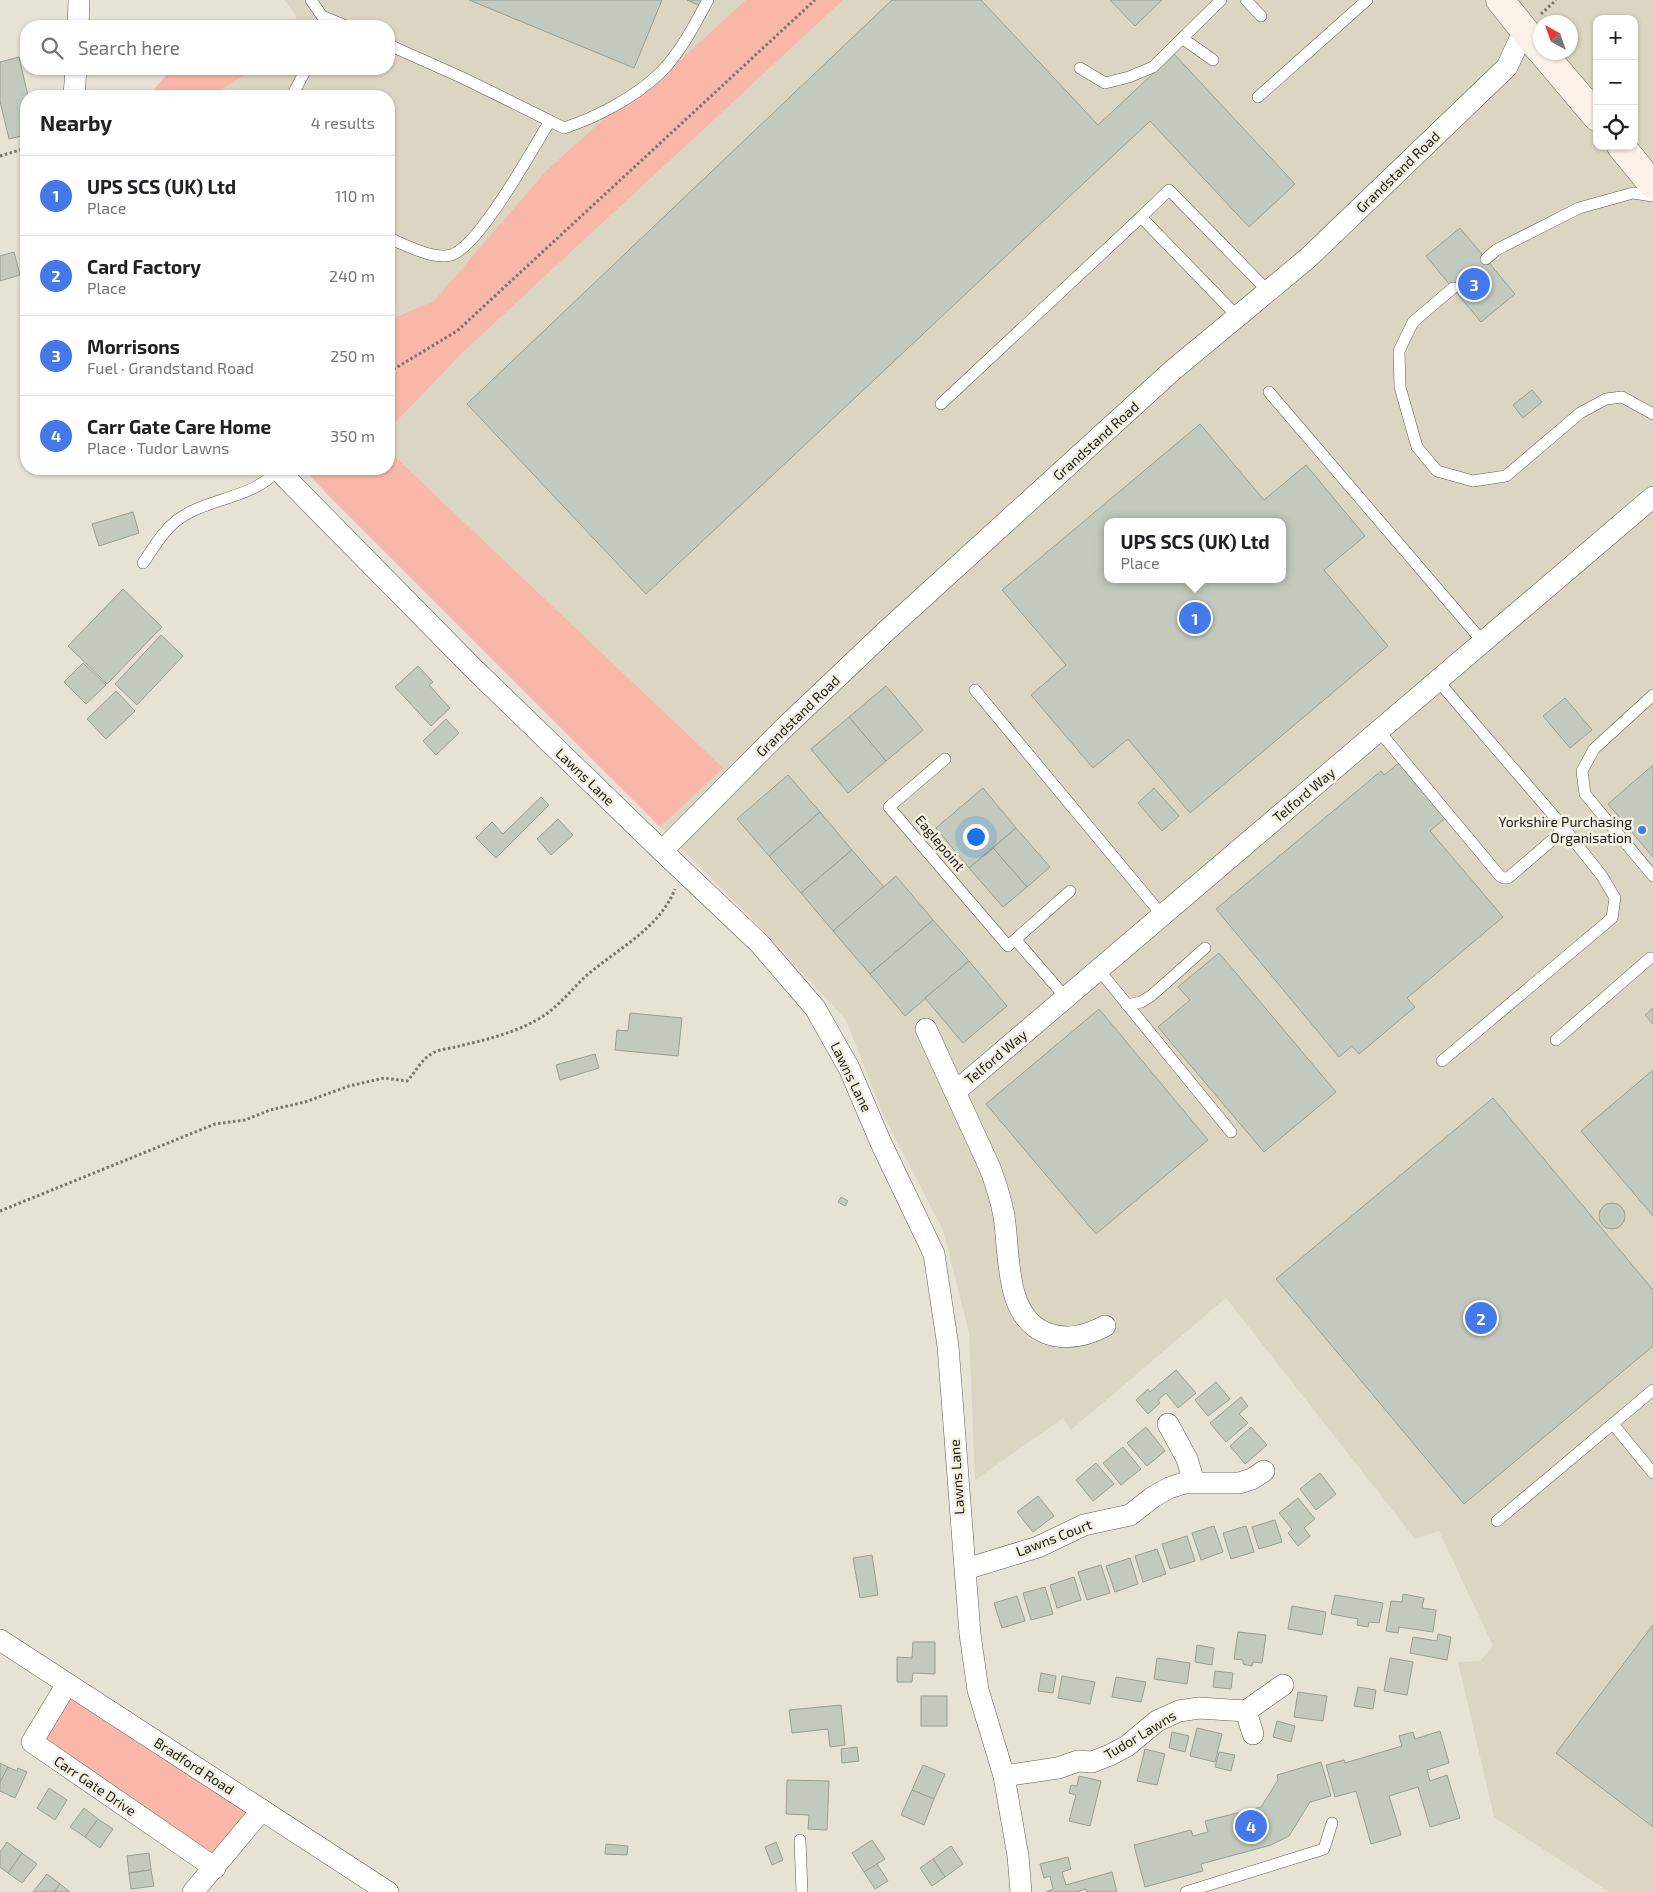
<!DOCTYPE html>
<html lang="en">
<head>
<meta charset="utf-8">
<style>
	body { margin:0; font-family:"Exo 2",sans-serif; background:#f2f2f2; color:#202124 }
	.controls { position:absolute; right:15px; top:15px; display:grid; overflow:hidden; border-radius:10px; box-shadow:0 1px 4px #0004 }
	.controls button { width:45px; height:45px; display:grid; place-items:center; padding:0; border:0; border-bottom:1px solid #e0e0e0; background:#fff; color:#202124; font:25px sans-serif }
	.compass { position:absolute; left:1533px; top:15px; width:45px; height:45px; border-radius:50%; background:#fff; box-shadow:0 1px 4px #0004; rotate:320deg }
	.you { position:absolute; left:975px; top:836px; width:18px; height:18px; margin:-12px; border:4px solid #fff; border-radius:50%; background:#1a73e8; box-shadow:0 0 0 8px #1a73e833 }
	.badge { display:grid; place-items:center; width:32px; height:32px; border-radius:50%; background:#4579ea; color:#fff; font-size:16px; font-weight:700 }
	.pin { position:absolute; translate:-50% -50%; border:2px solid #fff; box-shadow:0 1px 5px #0006 }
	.popup { position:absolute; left:1104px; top:518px; width:182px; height:65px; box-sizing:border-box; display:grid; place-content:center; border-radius:10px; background:#fff; filter:drop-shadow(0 1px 4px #0005); font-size:16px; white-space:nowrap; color:#757577 }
	.popup b { font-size:19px; color:#202124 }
	.popup::after { content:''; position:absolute; left:50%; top:100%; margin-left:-10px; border:10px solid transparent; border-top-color:#fff }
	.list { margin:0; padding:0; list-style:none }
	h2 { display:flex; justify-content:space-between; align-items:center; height:65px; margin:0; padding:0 20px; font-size:21px }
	h2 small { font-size:16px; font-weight:400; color:#757577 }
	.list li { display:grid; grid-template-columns:32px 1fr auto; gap:15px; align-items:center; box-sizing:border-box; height:80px; padding:0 20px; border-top:1px solid #e0e0e0 }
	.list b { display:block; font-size:19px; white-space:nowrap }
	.list p { margin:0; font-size:16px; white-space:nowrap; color:#757577 }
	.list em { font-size:16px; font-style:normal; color:#757577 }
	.icon { flex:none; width:28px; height:28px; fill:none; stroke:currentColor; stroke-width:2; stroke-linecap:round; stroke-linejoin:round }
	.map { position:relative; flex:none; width:1653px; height:1892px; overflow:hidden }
	.search { position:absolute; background:#fff; box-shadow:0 1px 4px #0004; left:20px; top:20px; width:375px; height:55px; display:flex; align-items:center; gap:12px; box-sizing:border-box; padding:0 18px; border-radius:20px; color:#757577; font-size:19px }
	.panel { position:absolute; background:#fff; box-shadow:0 1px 4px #0004; left:20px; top:90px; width:375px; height:385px; border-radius:20px }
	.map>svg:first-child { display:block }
	.built { fill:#dbd6c1; fill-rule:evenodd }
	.green { fill:#f9b7aa }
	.building { fill:#c3cabd; stroke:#979e92; fill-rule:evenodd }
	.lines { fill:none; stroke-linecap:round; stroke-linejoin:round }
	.lane-casing { stroke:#5f5d50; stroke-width:12 }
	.street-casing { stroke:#5f5d50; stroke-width:22 }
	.secondary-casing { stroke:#5f5d50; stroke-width:29 }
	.path { stroke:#77756c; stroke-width:3; stroke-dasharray:2.5 2.5; stroke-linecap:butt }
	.lane { stroke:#fff; stroke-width:11 }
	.street { stroke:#fff; stroke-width:21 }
	.secondary { stroke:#fcf1e7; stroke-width:28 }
	.poi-dot { fill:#4579ea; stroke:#f3f0e2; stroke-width:2 }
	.labels { text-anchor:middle; stroke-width:5; stroke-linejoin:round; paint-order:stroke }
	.street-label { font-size:14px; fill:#1b1a15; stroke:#f3f0e2 }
	.poi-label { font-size:14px; fill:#1b1a15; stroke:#f3f0e2; text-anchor:end }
</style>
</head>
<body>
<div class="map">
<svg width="1653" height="1892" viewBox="0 0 1653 1892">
	<rect width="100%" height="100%" fill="#e6e3d5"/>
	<!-- built -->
	<path class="built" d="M284,0H1653V1892H1609L1494,1817L1458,1662L1480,1661L1493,1646L1439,1531L1415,1539L1226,1298L1071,1430L1063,1418L975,1480L969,1333L943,1230L883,1114L846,1020L765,932L660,827L722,768L389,451V96H211L255,69H389V26H296V15ZM1597,19H1634V146H1597ZM1540,22H1570V52H1540ZM1108,522H1282V579H1108Z"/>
	<!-- green -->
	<g class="green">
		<polygon points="746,0 843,0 464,351 389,429 389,320 434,301 546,171 617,107 658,80"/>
		<polygon points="172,69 255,69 211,96 148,96"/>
		<polygon points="389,451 723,768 660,827 326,493 304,469 389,469"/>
		<polygon points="67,1684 262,1810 215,1868 32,1742"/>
	</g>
	<!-- building -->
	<g class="building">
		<polygon points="469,0 662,0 634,68"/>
		<polygon points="687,0 703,0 701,6"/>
		<polygon points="892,0 981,0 1098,125 1174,54 1295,184 1249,227 1150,121 646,594 467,404"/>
		<polygon points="1110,0 1162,0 1135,26"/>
		<polygon points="19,57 28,96 26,96 26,107 25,108 26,135 9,139 0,101 0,62"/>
		<polygon points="1460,228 1515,294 1481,322 1426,256"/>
		<polygon points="14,252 20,275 0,281 0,256"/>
		<polygon points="1532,390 1542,402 1523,418 1513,405"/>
		<path d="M1200,424L1264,500L1306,465L1365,536L1324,570L1388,646L1190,813L1128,739L1093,768L1031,695L1066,665L1002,590ZM1108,522H1282V579H1108Z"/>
		<polygon points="133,512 139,533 99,546 92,524"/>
		<polygon points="123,589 162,627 107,684 68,646"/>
		<polygon points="161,635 183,656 137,705 115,684"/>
		<polygon points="83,663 106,685 86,704 64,682"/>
		<polygon points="418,666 433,682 429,685 450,708 431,726 395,687"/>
		<polygon points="886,686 923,730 886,761 849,717"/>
		<polygon points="116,691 135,711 106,739 87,719"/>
		<polygon points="1565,698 1592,730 1570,748 1543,716"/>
		<polygon points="849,717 886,761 848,793 811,749"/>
		<polygon points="446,719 459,733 436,755 423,741"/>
		<polygon points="1399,763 1445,818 1430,831 1503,917 1407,998 1415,1007 1359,1054 1352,1046 1339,1057 1216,909 1381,771 1384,775"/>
		<polygon points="1653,765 1653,857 1608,804"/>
		<polygon points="788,775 820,812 769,856 737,819"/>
		<polygon points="983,788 1016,828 969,868 936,828"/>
		<polygon points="1154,788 1179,816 1162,831 1138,803"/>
		<polygon points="541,797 549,805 496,858 476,838 492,822 503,834"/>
		<polygon points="820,812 852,850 801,893 769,856"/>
		<polygon points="558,819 573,835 551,855 537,839"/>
		<polygon points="1016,828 1050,867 1027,887 993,848"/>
		<polygon points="993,848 1027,887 1003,907 969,868"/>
		<polygon points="852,850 884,887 833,931 801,893"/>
		<polygon points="896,876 933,920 870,974 833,931"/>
		<polygon points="933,920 969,961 905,1016 870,974"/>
		<polygon points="1219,953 1336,1092 1264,1152 1158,1027 1190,1000 1178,987"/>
		<polygon points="969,961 1007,1006 963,1043 925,998"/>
		<polygon points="1653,1008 1653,1024 1645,1015"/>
		<polygon points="1099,1009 1208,1140 1096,1234 986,1104"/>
		<polygon points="630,1013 682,1018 678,1056 615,1050 617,1030 628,1031"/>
		<polygon points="595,1054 599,1068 560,1080 556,1065"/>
		<polygon points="1653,1070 1653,1216 1581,1131"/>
		<polygon points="1493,1098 1653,1290 1653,1346 1464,1504 1276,1279"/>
		<polygon points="841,1197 848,1201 845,1206 838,1202"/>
		<circle cx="1612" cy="1216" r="13"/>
		<polygon points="1176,1370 1196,1393 1178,1408 1166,1393 1158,1400 1160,1403 1148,1414 1136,1400 1148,1389 1150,1392"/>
		<polygon points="1216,1382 1230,1399 1208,1416 1195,1400"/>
		<polygon points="1241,1397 1248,1406 1239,1414 1248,1423 1226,1442 1210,1423"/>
		<polygon points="1146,1427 1165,1451 1147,1466 1127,1443"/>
		<polygon points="1251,1427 1267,1445 1245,1464 1230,1446"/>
		<polygon points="1123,1447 1141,1469 1121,1485 1103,1463"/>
		<polygon points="1096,1463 1114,1484 1093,1501 1076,1480"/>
		<polygon points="1320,1473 1336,1494 1316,1510 1300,1489"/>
		<polygon points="1038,1496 1054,1516 1033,1532 1017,1512"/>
		<polygon points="1298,1498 1315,1519 1304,1528 1310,1536 1298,1546 1288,1533 1292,1529 1279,1513"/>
		<polygon points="1275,1520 1282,1542 1259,1549 1252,1527"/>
		<polygon points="1214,1526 1223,1552 1201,1560 1192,1533"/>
		<polygon points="1246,1526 1254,1552 1231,1559 1223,1533"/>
		<polygon points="1187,1536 1195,1561 1170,1569 1162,1544"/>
		<polygon points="1157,1549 1166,1574 1143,1582 1135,1556"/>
		<polygon points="872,1555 878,1595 860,1598 853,1558"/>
		<polygon points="1130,1558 1138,1584 1115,1592 1106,1566"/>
		<polygon points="1101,1565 1110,1593 1087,1600 1078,1572"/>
		<polygon points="1074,1577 1081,1600 1057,1608 1050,1585"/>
		<polygon points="1045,1587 1053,1614 1031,1620 1023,1593"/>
		<polygon points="1403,1594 1424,1598 1422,1608 1436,1610 1433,1632 1399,1627 1398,1633 1386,1631 1391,1601 1402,1602"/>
		<polygon points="1335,1595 1383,1603 1379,1623 1369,1622 1368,1627 1357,1625 1358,1619 1331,1614"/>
		<polygon points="1017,1596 1025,1621 1002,1628 994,1603"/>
		<polygon points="1292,1606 1326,1612 1322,1635 1288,1629"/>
		<polygon points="1653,1625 1653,1827 1556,1753"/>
		<polygon points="1238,1632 1266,1635 1262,1663 1253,1662 1252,1666 1243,1664 1243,1660 1234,1659"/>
		<polygon points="1438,1634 1451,1637 1447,1660 1410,1653 1413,1637 1437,1641"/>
		<polygon points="913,1642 935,1642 935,1674 913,1673 912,1682 897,1682 897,1657 912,1658"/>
		<polygon points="1197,1645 1214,1648 1212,1665 1195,1662"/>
		<polygon points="1157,1658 1190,1663 1187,1684 1154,1679"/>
		<polygon points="1390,1658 1413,1662 1407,1695 1384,1691"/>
		<polygon points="1215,1671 1233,1673 1231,1689 1213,1687"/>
		<polygon points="1041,1673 1056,1676 1053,1693 1038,1691"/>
		<polygon points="1062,1676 1095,1682 1090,1704 1058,1698"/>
		<polygon points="1116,1677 1146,1682 1141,1702 1112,1697"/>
		<polygon points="1358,1687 1376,1690 1373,1709 1354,1706"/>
		<polygon points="1298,1692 1327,1696 1323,1721 1294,1717"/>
		<rect x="921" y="1696" width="26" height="30"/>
		<polygon points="841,1705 845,1745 830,1747 828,1729 792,1733 789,1710"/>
		<polygon points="1277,1721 1295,1726 1291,1742 1273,1737"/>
		<polygon points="1197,1728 1222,1734 1215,1762 1190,1756"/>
		<polygon points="1440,1731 1449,1763 1427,1770 1430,1781 1447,1775 1460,1818 1430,1827 1418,1787 1389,1796 1401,1835 1371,1844 1356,1791 1335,1797 1326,1765 1344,1760 1345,1763 1402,1746 1399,1736 1413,1732 1415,1739"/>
		<polygon points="1172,1732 1189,1736 1185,1752 1169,1748"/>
		<polygon points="857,1747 859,1761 842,1763 841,1749"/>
		<polygon points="1145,1749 1165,1754 1157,1785 1137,1781"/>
		<polygon points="1219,1752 1235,1755 1231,1771 1215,1767"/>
		<polygon points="1321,1762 1331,1796 1310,1802 1289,1836 1271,1845 1201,1864 1203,1871 1145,1887 1134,1845 1191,1830 1193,1836 1208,1832 1205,1821 1261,1807 1278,1780 1277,1775"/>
		<polygon points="0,1763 8,1767 0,1782"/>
		<polygon points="923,1765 945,1774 934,1799 912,1790"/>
		<polygon points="8,1767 17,1771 18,1768 27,1772 15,1798 0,1791 0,1782"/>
		<polygon points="1079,1776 1101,1781 1090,1826 1069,1821 1076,1795 1069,1793 1071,1785 1077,1786"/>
		<polygon points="787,1780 829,1781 827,1830 808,1829 809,1815 786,1814"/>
		<polygon points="49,1788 67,1800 55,1820 37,1808"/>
		<polygon points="912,1790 934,1799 924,1825 901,1815"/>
		<polygon points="84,1808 98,1819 85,1837 70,1827"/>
		<polygon points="98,1819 113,1829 100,1848 85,1837"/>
		<polygon points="872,1840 885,1859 864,1872 852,1853"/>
		<polygon points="7,1842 22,1853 8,1873 0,1867 0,1852"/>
		<polygon points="776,1842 783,1860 772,1865 765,1847"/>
		<polygon points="606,1844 628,1846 627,1855 605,1854"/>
		<polygon points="951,1846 963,1864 945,1877 933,1859"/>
		<polygon points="22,1853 37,1864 22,1883 8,1873"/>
		<polygon points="149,1853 151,1870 129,1873 127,1856"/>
		<polygon points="1068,1857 1071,1869 1062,1872 1066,1885 1112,1872 1117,1892 1087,1892 1086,1889 1076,1892 1046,1892 1053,1889 1050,1876 1044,1878 1040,1864"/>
		<polygon points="933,1859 945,1877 932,1886 920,1868"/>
		<polygon points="877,1864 888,1881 875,1889 864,1872"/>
		<polygon points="151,1870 154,1886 131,1889 129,1873"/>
		<polygon points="47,1874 60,1884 54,1892 33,1892"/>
		<polygon points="60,1884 70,1892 54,1892"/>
	</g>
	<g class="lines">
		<!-- lane casing -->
		<g class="lane-casing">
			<g id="lane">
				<polyline points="311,0 322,16 346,26"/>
				<polyline points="1246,0 1261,16"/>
				<polyline points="1182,38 1213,60"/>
				<path d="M389,45L463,78L550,121C533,148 479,247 451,255C434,260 405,245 389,238"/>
				<polyline points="1080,68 1105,83 1129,77 1153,67 1221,0"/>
				<polyline points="292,96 306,69"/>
				<polyline points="1258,97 1367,0"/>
				<path d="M550,121L564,128C597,117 634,98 660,73C680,53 694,26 708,0"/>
				<polyline points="1141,217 1169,190 1268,291"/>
				<polyline points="1486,259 1496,250 1579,208 1633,193 1653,196"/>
				<polyline points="1453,288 1413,322 1399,351 1400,387 1417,447 1437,471 1473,481 1506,476 1580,413 1606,399 1622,397 1653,414"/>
				<polyline points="1269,392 1483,642"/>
				<polyline points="941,404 1141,217 1237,316"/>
				<path d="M143,563C153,549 162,532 176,521C207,497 251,500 278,470"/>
				<polyline points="975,690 1162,915"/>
				<polyline points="1653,695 1594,749 1582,771 1585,794 1653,876"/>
				<polyline points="1379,731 1500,876 1504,878 1508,878 1558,835 1560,829 1560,823 1438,681"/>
				<polyline points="945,759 889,807 1008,946 1070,891"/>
				<polyline points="1016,940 1066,998"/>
				<polyline points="1099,970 1231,1132"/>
				<polyline points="1127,1005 1141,1002 1151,996 1205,948"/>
				<polyline points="1556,1040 1650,958 1653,958"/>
				<polyline points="1442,1061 1612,918 1615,898 1602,876 1560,823"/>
				<polyline points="1613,1424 1653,1473"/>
				<polyline points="1497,1521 1653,1390"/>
				<polyline points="800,1840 802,1892"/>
				<polyline points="1186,1892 1324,1849 1332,1823"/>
			</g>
		</g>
		<!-- street casing -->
		<g class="street-casing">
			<g id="street">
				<polyline points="78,26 79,0"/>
				<polyline points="74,96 76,69"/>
				<polyline points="277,469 474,669 662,851 760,944 815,1008 849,1068 881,1143 934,1254 948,1346 970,1634 978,1690 1004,1776 1018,1856 1021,1892"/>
				<polyline points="662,851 783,729 884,633 1173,370 1308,258 1507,67 1524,30"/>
				<path d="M926,1029L990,1168C996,1184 1001,1200 1004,1216C1010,1254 1004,1316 1046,1333C1067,1341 1086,1336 1105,1326"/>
				<polyline points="955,1092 1653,497"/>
				<polyline points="1168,1424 1187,1459 1194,1482"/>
				<polyline points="966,1569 1038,1547 1084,1525 1130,1515 1153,1497 1169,1488 1184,1483 1239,1483 1252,1479 1264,1471"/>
				<polyline points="0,1640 388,1892"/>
				<polyline points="67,1684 32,1742 215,1868"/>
				<polyline points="1246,1711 1253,1734"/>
				<polyline points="1004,1776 1058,1768 1078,1761 1092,1762 1110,1755 1127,1746 1157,1721 1179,1711 1199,1708 1246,1711 1283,1685"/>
				<polyline points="193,1892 262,1810"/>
			</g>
		</g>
		<!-- secondary casing -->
		<g class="secondary-casing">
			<g id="secondary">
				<polyline points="1500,0 1540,50"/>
				<polyline points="1542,52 1597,117"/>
				<polyline points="1621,146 1653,185"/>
			</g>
		</g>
		<!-- path -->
		<g class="path">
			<polyline points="1541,14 1556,0"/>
			<polyline points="0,156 26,148"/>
			<polyline points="389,372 457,331 815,0"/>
			<path d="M0,1211L215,1124L245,1120L270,1110L305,1102L349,1086L384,1078L407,1081C416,1072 421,1059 433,1053C439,1049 448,1049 455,1047C481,1041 511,1034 535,1021C556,1010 569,992 586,976C617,949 659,929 675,889"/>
		</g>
		<!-- lane -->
		<use href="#lane" class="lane"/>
		<!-- street -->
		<use href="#street" class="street"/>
		<!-- secondary -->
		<use href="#secondary" class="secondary"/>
	</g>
	<!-- markers -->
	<circle class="poi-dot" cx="1642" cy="830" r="5"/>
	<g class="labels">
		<!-- street labels -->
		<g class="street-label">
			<text transform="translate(1398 172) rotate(-44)" y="5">Grandstand Road</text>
			<text transform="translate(1096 441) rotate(-42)" y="5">Grandstand Road</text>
			<text transform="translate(798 716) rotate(-44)" y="5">Grandstand Road</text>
			<text transform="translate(585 777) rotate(44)" y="5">Lawns Lane</text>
			<text transform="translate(1304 795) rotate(-40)" y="5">Telford Way</text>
			<text transform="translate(940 843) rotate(50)" y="5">Eaglepoint</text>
			<text transform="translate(996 1057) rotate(-40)" y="5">Telford Way</text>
			<text transform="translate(851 1077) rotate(64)" y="5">Lawns Lane</text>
			<text transform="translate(957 1477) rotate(-94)" y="5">Lawns Lane</text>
			<text transform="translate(1054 1538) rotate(-21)" y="5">Lawns Court</text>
			<text transform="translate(1140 1735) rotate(-31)" y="5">Tudor Lawns</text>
			<text transform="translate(194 1766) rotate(33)" y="5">Bradford Road</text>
			<text transform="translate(95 1786) rotate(34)" y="5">Carr Gate Drive</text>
		</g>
		<!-- poi labels -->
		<g class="poi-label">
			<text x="1632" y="827">Yorkshire Purchasing<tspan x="1632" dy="16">Organisation</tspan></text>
		</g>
	</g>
</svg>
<div class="controls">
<button>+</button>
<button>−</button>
<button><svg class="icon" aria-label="locate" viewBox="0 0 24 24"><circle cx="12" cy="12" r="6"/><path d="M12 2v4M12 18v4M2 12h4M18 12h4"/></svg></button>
</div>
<svg class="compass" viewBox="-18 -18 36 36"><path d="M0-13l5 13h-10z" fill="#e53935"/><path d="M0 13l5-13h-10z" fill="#757577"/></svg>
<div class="you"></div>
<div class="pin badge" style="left:1195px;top:618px">1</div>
<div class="popup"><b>UPS SCS (UK) Ltd</b>Place</div>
<div class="pin badge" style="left:1481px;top:1318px">2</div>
<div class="pin badge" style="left:1474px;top:284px">3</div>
<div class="pin badge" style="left:1251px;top:1826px">4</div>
<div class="search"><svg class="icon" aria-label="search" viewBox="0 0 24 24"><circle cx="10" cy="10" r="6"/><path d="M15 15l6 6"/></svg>Search here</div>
<section class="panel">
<h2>Nearby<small>4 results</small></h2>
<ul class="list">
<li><span class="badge">1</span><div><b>UPS SCS (UK) Ltd</b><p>Place</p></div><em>110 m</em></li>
<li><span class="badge">2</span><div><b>Card Factory</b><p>Place</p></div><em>240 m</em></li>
<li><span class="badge">3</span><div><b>Morrisons</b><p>Fuel · Grandstand Road</p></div><em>250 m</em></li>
<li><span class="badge">4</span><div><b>Carr Gate Care Home</b><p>Place · Tudor Lawns</p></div><em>350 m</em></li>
</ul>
</section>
</div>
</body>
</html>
